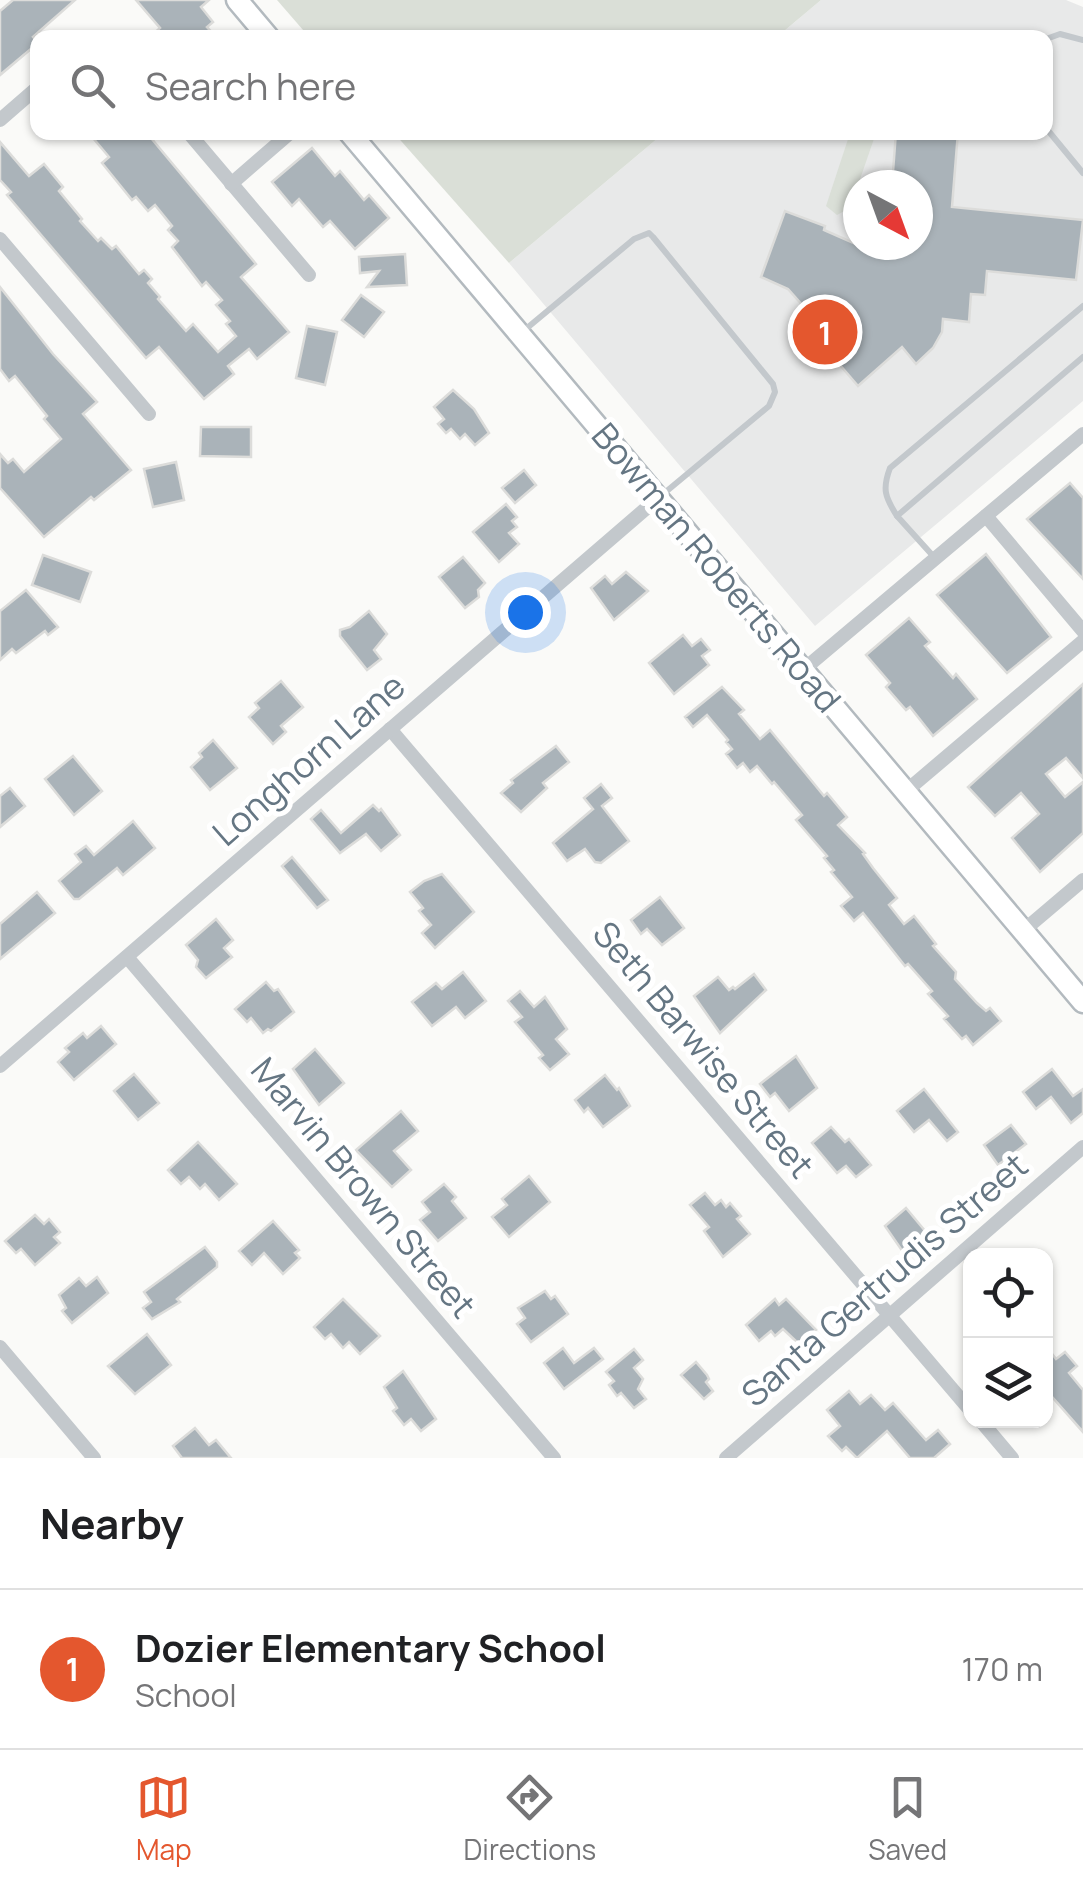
<!DOCTYPE html>
<html lang="en">
<head>
<meta charset="utf-8">
<style>
	body { margin:0; font-family:Manrope,sans-serif; background:#f6f6f6; color:#202124 }
	.controls { position:absolute; right:30px; bottom:30px; display:grid; overflow:hidden; border-radius:20px; box-shadow:0 2px 8px #0004 }
	.controls button { width:90px; height:90px; display:grid; place-items:center; padding:0; border:0; border-bottom:2px solid #e0e0e0; background:#fff; color:#202124; font:50px sans-serif }
	.compass { position:absolute; left:843px; top:170px; width:90px; height:90px; border-radius:50%; background:#fff; box-shadow:0 2px 8px #0004; rotate:139deg }
	.you { position:absolute; left:525px; top:612px; width:35px; height:35px; margin:-25px; border:8px solid #fff; border-radius:50%; background:#1a73e8; box-shadow:0 0 0 15px #1a73e833 }
	.badge { display:grid; place-items:center; width:65px; height:65px; border-radius:50%; background:#e4572e; color:#fff; font-size:32px; font-weight:700 }
	.pin { position:absolute; translate:-50% -50%; border:5px solid #fff; box-shadow:0 2px 10px #0006 }
	.list { margin:0; padding:0; list-style:none }
	h2 { display:flex; justify-content:space-between; align-items:center; height:130px; margin:0; padding:0 40px; font-size:42px }
	h2 small { font-size:32px; font-weight:400; color:#757577 }
	.list li { display:grid; grid-template-columns:65px 1fr auto; gap:30px; align-items:center; box-sizing:border-box; height:160px; padding:0 40px; border-top:2px solid #e0e0e0 }
	.list b { display:block; font-size:38px; white-space:nowrap }
	.list p { margin:0; font-size:32px; white-space:nowrap; color:#757577 }
	.list em { font-size:32px; font-style:normal; color:#757577 }
	.icon { flex:none; width:55px; height:55px; fill:none; stroke:currentColor; stroke-width:2; stroke-linecap:round; stroke-linejoin:round }
	.map { position:relative; flex:none; width:1083px; height:1458px; overflow:hidden }
	.search { position:absolute; background:#fff; box-shadow:0 2px 8px #0004; left:30px; right:30px; top:30px; height:110px; display:flex; align-items:center; gap:25px; box-sizing:border-box; padding:0 35px; border-radius:20px; color:#757577; font-size:38px }
	.sheet { height:290px; background:#fff }
	nav { display:flex; justify-content:space-around; align-items:center; box-sizing:border-box; height:140px; border-top:2px solid #e0e0e0; background:#fff; font-size:28px; color:#757577 }
	nav a { display:grid; justify-items:center; gap:5px }
	nav .on { color:#e4572e }
	.map>svg:first-child { display:block }
	.built { fill:#e8e9e9; fill-rule:evenodd }
	.green { fill:#dadfd7 }
	.building { fill:#aab3b9; stroke:#dcdcda; stroke-width:2.5 }
	.lines { fill:none; stroke-linecap:round; stroke-linejoin:round }
	.secondary-casing { stroke:#b3babf; stroke-width:25 }
	.lane { stroke:#c3c8cc; stroke-width:6 }
	.street { stroke:#c3c8cc; stroke-width:14 }
	.secondary { stroke:#fff; stroke-width:20 }
	.labels { text-anchor:middle; stroke-width:10; stroke-linejoin:round; paint-order:stroke }
	.street-label { font-size:35px; fill:#657683; stroke:#fff }
</style>
</head>
<body>
<div class="map">
<svg width="1083" height="1458" viewBox="0 0 1083 1458">
	<rect width="100%" height="100%" fill="#fafaf8"/>
	<!-- built -->
	<path class="built" d="M821,0H1066L1083,7V401L815,626L509,263L664,133L1046,132V38L777,37ZM858,185H918V245H858Z"/>
	<!-- green -->
	<g class="green">
		<polygon points="277,0 821,0 777,37 310,38"/>
		<polygon points="394,133 664,133 509,263"/>
		<polygon points="850,133 876,133 850,208 837,215 826,206"/>
	</g>
	<!-- building -->
	<g class="building">
		<polygon points="13,0 75,0 33,37 38,43 0,75 0,11"/>
		<polygon points="136,0 209,0 201,7 213,22 207,27 217,38 149,38 160,28"/>
		<polygon points="88,132 146,132 256,264 241,277 289,332 257,359 249,349 228,366 234,374 204,399 159,347 146,358 7,195 11,192 0,180 0,142 29,176 44,164 63,187 59,191 82,219 80,221 98,241 101,238 112,249 116,246 139,274 144,270 152,279 148,283 160,297 158,299 186,331 193,324 218,352 236,336 226,324 230,321 216,305 222,300 206,282 202,286 172,247 178,241 168,230 172,226 155,205 148,211 136,197 132,200 102,163 109,157"/>
		<polygon points="896,132 958,132 952,207 1083,220 1076,280 987,271 985,295 971,294 969,322 943,319 942,332 933,348 916,364 902,347 858,386 803,322 811,315 788,289 761,277 785,211 825,226 824,230 858,245 918,245 918,185 892,185"/>
		<polygon points="312,148 335,176 340,171 364,200 369,195 389,218 355,249 330,221 323,227 299,199 292,206 272,182"/>
		<polygon points="405,254 407,285 367,287 379,271 360,273 359,257"/>
		<polygon points="0,287 53,354 97,402 83,414 131,470 94,500 91,497 44,537 0,488 0,454 8,463 13,459 24,472 61,439 44,419 47,416 15,376 9,381 0,369"/>
		<polygon points="361,295 384,312 364,337 342,320"/>
		<polygon points="307,326 337,332 325,385 296,378"/>
		<polygon points="453,390 474,409 489,433 475,445 465,434 460,439 451,429 446,433 438,424 444,419 434,407"/>
		<polygon points="201,427 251,427 251,457 200,456"/>
		<polygon points="176,462 184,500 153,507 144,469"/>
		<polygon points="524,470 536,485 515,503 502,488"/>
		<polygon points="1070,483 1083,498 1083,579 1027,519"/>
		<polygon points="506,504 517,517 512,521 517,527 509,533 519,544 499,562 473,532"/>
		<polygon points="986,554 1051,637 1007,673 937,595"/>
		<polygon points="43,555 91,572 80,602 32,585"/>
		<polygon points="463,557 485,583 478,590 479,597 465,608 439,577"/>
		<polygon points="626,572 648,591 614,620 591,588 605,576 612,584"/>
		<polygon points="26,590 58,627 48,635 45,631 16,653 12,649 0,660 0,611"/>
		<polygon points="369,611 387,634 374,650 381,659 367,670 340,636 340,630 350,627"/>
		<polygon points="909,618 930,642 925,646 953,678 956,674 977,699 933,736 910,707 906,710 886,687 890,683 866,655"/>
		<polygon points="683,635 692,646 701,639 710,650 702,656 709,665 674,694 649,663"/>
		<polygon points="281,681 303,707 281,726 286,732 273,744 249,717 259,708 255,703"/>
		<polygon points="1083,684 1083,778 1066,758 1046,774 1065,797 1083,782 1083,833 1040,872 1012,838 1039,814 1021,793 995,816 968,787"/>
		<polygon points="722,687 744,710 739,714 760,739 770,730 824,796 827,793 847,817 838,825 865,853 863,854 873,868 897,898 889,905 904,924 914,916 936,944 933,946 956,972 955,979 977,1003 986,1011 990,1008 1001,1021 973,1045 966,1036 962,1039 944,1019 948,1016 928,994 932,991 908,964 905,966 863,913 854,921 841,906 852,897 831,872 834,870 824,858 827,856 796,820 802,815 774,782 772,784 757,766 750,772 743,763 737,768 726,754 732,749 726,742 728,740 707,715 693,727 685,717"/>
		<polygon points="213,740 237,768 210,790 191,767 202,757 199,753"/>
		<polygon points="556,746 569,762 543,783 547,788 521,812 501,793 513,783 511,780"/>
		<polygon points="73,756 102,791 74,815 45,779"/>
		<polygon points="601,784 612,798 602,806 629,841 601,863 595,862 585,849 567,861 553,843 593,809 584,798"/>
		<polygon points="10,788 25,806 0,827 0,796"/>
		<polygon points="373,805 379,811 381,809 400,835 381,851 366,834 340,853 311,819 321,810 341,833"/>
		<polygon points="133,821 155,848 123,875 117,868 79,899 74,899 59,881 81,862 75,854 86,846 94,855"/>
		<polygon points="292,857 328,900 317,908 282,866"/>
		<polygon points="442,874 474,912 435,948 422,933 431,925 419,911 423,908 410,892 424,881"/>
		<polygon points="37,892 55,913 0,959 0,924"/>
		<polygon points="660,897 684,928 662,945 647,929 641,934 631,920"/>
		<polygon points="216,919 233,940 224,948 232,957 206,978 196,967 198,960 186,945"/>
		<polygon points="463,972 486,1001 465,1018 456,1007 432,1026 412,1002 436,983 442,989"/>
		<polygon points="754,974 766,990 720,1033 694,996 718,977 729,990 733,987 735,989"/>
		<polygon points="266,982 274,991 278,989 294,1012 271,1031 268,1029 263,1033 251,1018 247,1022 235,1009"/>
		<polygon points="520,991 534,1007 545,997 567,1029 556,1039 569,1054 550,1070 539,1058 543,1055 515,1022 522,1017 508,1001"/>
		<polygon points="101,1026 116,1044 74,1080 58,1062 69,1052 65,1048 83,1033 87,1038"/>
		<polygon points="315,1049 344,1083 319,1105 293,1069"/>
		<polygon points="796,1056 817,1088 789,1111 775,1093 770,1097 760,1084"/>
		<polygon points="1052,1069 1073,1096 1083,1089 1083,1113 1071,1123 1051,1097 1036,1109 1023,1092"/>
		<polygon points="134,1074 159,1103 138,1120 114,1091"/>
		<polygon points="605,1075 617,1090 619,1088 630,1106 603,1127 588,1108 584,1112 575,1100"/>
		<polygon points="924,1089 958,1132 947,1141 929,1120 914,1132 897,1111"/>
		<polygon points="401,1111 418,1131 394,1151 411,1170 392,1187 356,1150"/>
		<polygon points="1011,1125 1026,1144 998,1165 984,1145"/>
		<polygon points="831,1127 845,1142 849,1139 871,1165 856,1177 846,1166 837,1173 812,1143"/>
		<polygon points="198,1142 237,1184 219,1200 205,1184 200,1189 189,1177 181,1184 168,1170"/>
		<polygon points="529,1176 550,1202 509,1237 492,1217 507,1205 502,1199"/>
		<polygon points="444,1184 456,1197 452,1201 466,1218 438,1241 420,1220 430,1212 422,1202"/>
		<polygon points="705,1193 715,1205 721,1200 726,1207 730,1203 741,1216 737,1219 750,1234 723,1257 704,1231 709,1227 690,1205"/>
		<polygon points="906,1208 926,1232 903,1252 885,1226"/>
		<polygon points="35,1215 44,1224 49,1219 60,1232 54,1237 60,1243 35,1265 21,1249 16,1253 5,1241"/>
		<polygon points="273,1221 299,1250 295,1253 300,1258 283,1274 264,1253 252,1265 239,1251"/>
		<polygon points="205,1247 217,1262 217,1267 177,1299 180,1302 152,1319 143,1308 151,1302 144,1292"/>
		<polygon points="97,1277 108,1293 72,1323 62,1311 66,1308 59,1295 79,1278 86,1286"/>
		<polygon points="545,1291 551,1299 555,1296 568,1314 531,1342 517,1324 525,1318 518,1308"/>
		<polygon points="343,1299 380,1336 360,1354 349,1342 343,1348 331,1334 325,1339 314,1327"/>
		<polygon points="775,1299 779,1305 786,1299 816,1330 799,1344 783,1329 775,1336 771,1331 759,1341 746,1325"/>
		<polygon points="147,1334 171,1365 135,1394 108,1366"/>
		<polygon points="1046,1346 1056,1359 1065,1352 1077,1366 1069,1373 1083,1390 1083,1432 1046,1390"/>
		<polygon points="563,1348 574,1363 594,1348 603,1359 564,1389 544,1363"/>
		<polygon points="634,1349 643,1360 634,1368 643,1379 638,1389 646,1399 634,1408 621,1393 617,1396 609,1385 614,1381 606,1372"/>
		<polygon points="696,1362 707,1375 709,1379 706,1382 713,1391 704,1399 681,1375"/>
		<polygon points="403,1371 436,1419 421,1431 411,1419 404,1425 393,1411 397,1408 384,1387"/>
		<polygon points="849,1391 860,1404 871,1395 885,1410 893,1403 926,1440 938,1430 950,1444 934,1458 910,1458 887,1431 857,1458 846,1447 842,1451 828,1436 840,1426 827,1410"/>
		<polygon points="195,1428 209,1445 216,1440 231,1458 182,1458 173,1446"/>
	</g>
	<g class="lines">
		<!-- secondary casing -->
		<g class="secondary-casing">
			<g id="secondary">
				<polyline points="237,0 269,38"/>
				<polyline points="349,132 1083,1002"/>
			</g>
		</g>
		<!-- lane -->
		<g class="lane">
			<polyline points="1046,39 1060,34 1083,40"/>
			<polyline points="1046,128 1083,173"/>
			<polyline points="521,333 634,239 649,233 653,237 773,384 775,392 769,406 662,495"/>
			<path d="M897,516C885,497 882,489 890,468L1083,306"/>
			<polyline points="934,557 897,516 1083,357"/>
		</g>
		<!-- street -->
		<g class="street">
			<polyline points="0,120 38,87"/>
			<polyline points="188,132 309,275"/>
			<polyline points="231,184 291,132"/>
			<polyline points="0,239 149,414"/>
			<polyline points="986,516 1083,631"/>
			<polyline points="803,670 1083,434"/>
			<polyline points="390,729 970,1410"/>
			<polyline points="905,792 1083,641"/>
			<polyline points="1023,931 1083,880"/>
			<polyline points="127,957 554,1458"/>
			<polyline points="0,1066 657,499"/>
			<polyline points="0,1347 94,1458"/>
			<polyline points="980,1420 1012,1458"/>
			<polyline points="726,1458 1083,1147"/>
		</g>
		<!-- secondary -->
		<use href="#secondary" class="secondary"/>
	</g>
	<g class="labels">
		<!-- street labels -->
		<g class="street-label">
			<text transform="translate(716 568) rotate(50)" y="12">Bowman Roberts Road</text>
			<text transform="translate(309 760) rotate(-41)" y="12">Longhorn Lane</text>
			<text transform="translate(703 1050) rotate(50)" y="12">Seth Barwise Street</text>
			<text transform="translate(363 1188) rotate(50)" y="12">Marvin Brown Street</text>
			<text transform="translate(885 1280) rotate(-41)" y="12">Santa Gertrudis Street</text>
		</g>
	</g>
</svg>
<div class="controls">
<button><svg class="icon" aria-label="locate" viewBox="0 0 24 24"><circle cx="12" cy="12" r="6"/><path d="M12 2v4M12 18v4M2 12h4M18 12h4"/></svg></button>
<button><svg class="icon" aria-label="layers" viewBox="0 0 24 24"><path d="M12 4l9 5-9 5-9-5zM3 14l9 5 9-5"/></svg></button>
</div>
<svg class="compass" viewBox="-18 -18 36 36"><path d="M0-13l5 13h-10z" fill="#e53935"/><path d="M0 13l5-13h-10z" fill="#757577"/></svg>
<div class="you"></div>
<div class="pin badge" style="left:825px;top:332px">1</div>
<div class="search"><svg class="icon" aria-label="search" viewBox="0 0 24 24"><circle cx="10" cy="10" r="6"/><path d="M15 15l6 6"/></svg>Search here</div>
</div>
<section class="sheet">
<h2>Nearby<small></small></h2>
<ul class="list">
<li><span class="badge">1</span><div><b>Dozier Elementary School</b><p>School</p></div><em>170 m</em></li>
</ul>
</section>
<nav>
<a class="on"><svg class="icon" aria-label="map" viewBox="0 0 24 24"><path d="M3 6l6-2 6 2 6-2v14l-6 2-6-2-6 2zM9 4v14M15 6v14"/></svg>Map</a>
<a><svg class="icon" aria-label="directions" viewBox="0 0 24 24"><path d="M12 3l9 9-9 9-9-9zM9 14v-3h6M13 9l2 2-2 2"/></svg>Directions</a>
<a><svg class="icon" aria-label="saved" viewBox="0 0 24 24"><path d="M7 4h10v16l-5-4-5 4z"/></svg>Saved</a>
</nav>
</body>
</html>
